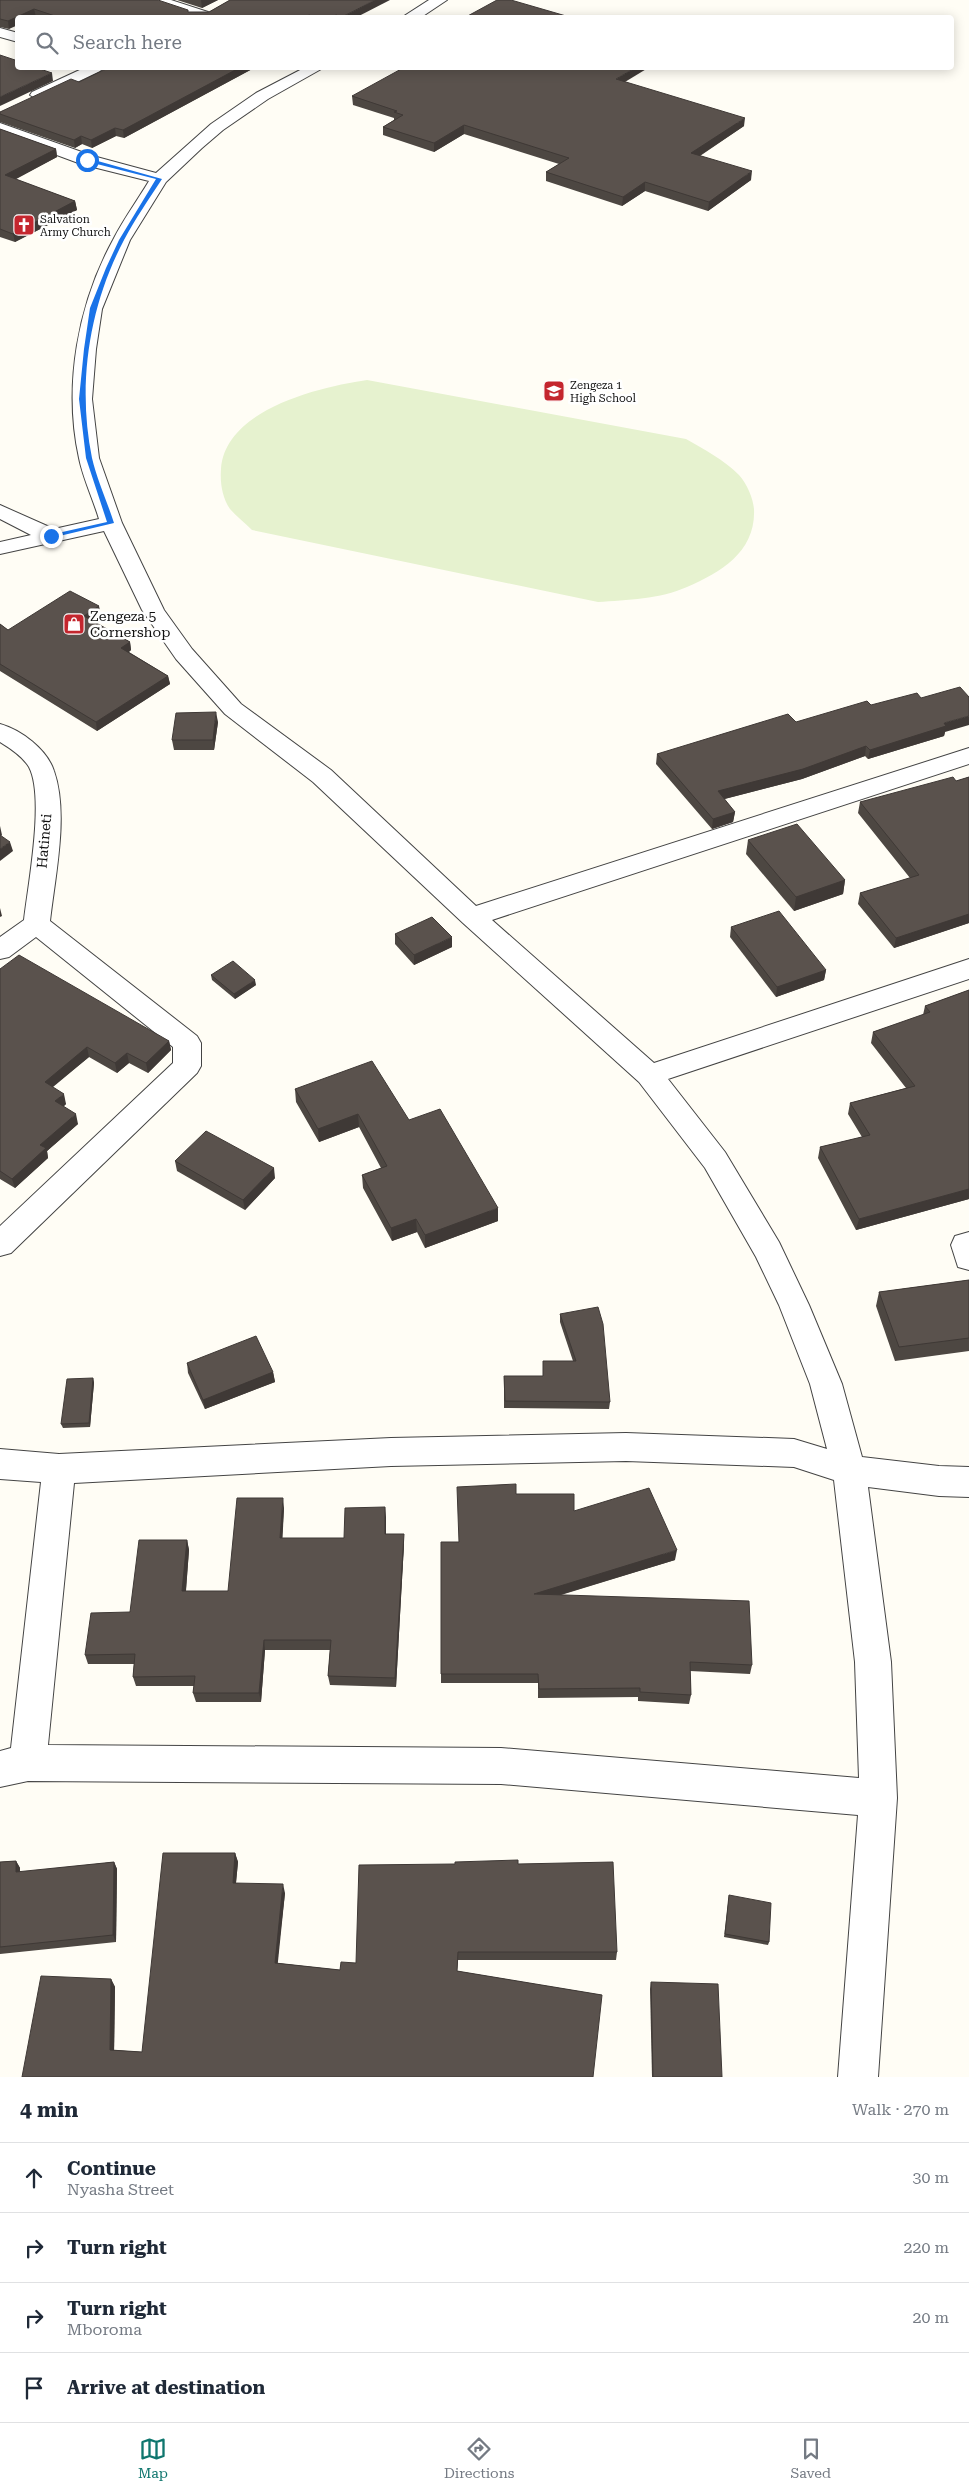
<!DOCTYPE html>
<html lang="en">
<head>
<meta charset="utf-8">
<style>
	body { margin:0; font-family:"Roboto Serif",serif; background:#f6f6f7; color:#1f2937 }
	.stop { position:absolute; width:15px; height:15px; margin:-11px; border:4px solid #1a73e8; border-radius:50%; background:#fff }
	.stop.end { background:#1a73e8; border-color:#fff; box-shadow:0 1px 5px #0008 }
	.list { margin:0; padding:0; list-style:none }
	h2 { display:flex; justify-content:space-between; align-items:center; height:65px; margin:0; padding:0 20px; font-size:21px }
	h2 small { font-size:16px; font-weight:400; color:#747a83 }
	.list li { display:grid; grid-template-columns:32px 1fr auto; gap:15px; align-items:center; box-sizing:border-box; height:70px; padding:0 20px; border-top:1px solid #e0e1e3 }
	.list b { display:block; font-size:19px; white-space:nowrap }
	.list p { margin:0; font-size:16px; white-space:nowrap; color:#747a83 }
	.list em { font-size:16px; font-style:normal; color:#747a83 }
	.icon { flex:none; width:28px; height:28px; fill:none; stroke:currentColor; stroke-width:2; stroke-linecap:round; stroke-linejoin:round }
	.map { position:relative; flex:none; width:969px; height:2077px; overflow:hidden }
	.search { position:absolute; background:#fff; box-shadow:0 2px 12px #0003; left:15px; right:15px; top:15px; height:55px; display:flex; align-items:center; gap:12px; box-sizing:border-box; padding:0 18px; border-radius:5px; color:#747a83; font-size:19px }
	.sheet { height:345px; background:#fff }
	nav { display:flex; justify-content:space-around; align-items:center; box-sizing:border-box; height:70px; border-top:1px solid #e0e1e3; background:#fff; font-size:14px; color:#747a83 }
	nav a { display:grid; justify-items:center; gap:2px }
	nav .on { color:#0f766e }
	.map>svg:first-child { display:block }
	.pitch { fill:#e6f2cf }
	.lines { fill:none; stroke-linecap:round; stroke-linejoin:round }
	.minor-casing { stroke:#444; stroke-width:2 }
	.minor { fill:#fff; fill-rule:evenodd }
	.wall { fill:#4d4742 }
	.shaded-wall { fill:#3f3936 }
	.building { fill:#5a524d; stroke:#3f3936 }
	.route { fill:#1a73e8 }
	.labels { text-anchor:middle; stroke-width:5; stroke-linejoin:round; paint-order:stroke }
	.far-poi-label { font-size:11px; fill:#111; stroke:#fff; text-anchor:start }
	.poi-label { font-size:14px; fill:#111; stroke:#fff; text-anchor:start }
	.street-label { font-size:14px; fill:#111; stroke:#fff }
</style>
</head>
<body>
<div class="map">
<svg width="969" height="2077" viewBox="0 0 969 2077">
	<rect width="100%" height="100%" fill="#fffdf5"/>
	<!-- pitch -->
	<path class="pitch" d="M367,380L686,439C705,450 723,459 739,475C747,484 753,498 754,509C756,551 722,572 687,587C660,599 627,600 598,602L252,530C245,523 236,516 230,509C222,497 220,483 221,469C225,409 320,387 367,380Z"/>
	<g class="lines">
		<!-- minor casing -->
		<g class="minor-casing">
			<g id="minor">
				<polygon points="149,0 171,0 208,12 210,15 209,18 196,18 151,3"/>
				<polygon points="429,0 447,0 420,18 401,18"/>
				<polygon points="0,28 18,33 18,42 0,37"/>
				<polygon points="84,68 103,68 100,71 44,98 38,100 30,95 32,92"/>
				<path d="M304,68H323L268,99L223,130L202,148L166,182L130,240L102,309L96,349L92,399L99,458L122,523L164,610L192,649L241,704L331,770L476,906L969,748V764L492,920L654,1063L969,959V979L668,1079L725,1152L779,1242L809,1305L842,1384L862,1457L939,1466L969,1467V1497L939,1496L868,1487L891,1662L897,1798L878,2077H838L858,1815L501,1784L28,1781L0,1787V1751L11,1748L41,1482L0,1479V1449L59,1454L391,1438L626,1433L794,1439L827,1449L810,1384L779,1305L756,1257L705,1168L639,1082L463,923L313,782L225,714L176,659L142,610L104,531L0,554V542L31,535L0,519V505L54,529L99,519C93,499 83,478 79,458C63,386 78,304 113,240C123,220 137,201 149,181L81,164L0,134V123L93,156L156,173L211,124L256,93ZM626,1461L794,1467L834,1480L855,1662L859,1778L501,1748L48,1745L74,1483L391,1466Z"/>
				<path d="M0,724C21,730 47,749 54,771C69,814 55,876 50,921L197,1036L201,1043V1066L197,1073L11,1253L0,1256V1226L173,1063V1047L36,937L9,957L0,959V937L24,920C28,885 45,797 29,767C23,757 10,748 0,742Z"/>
				<polygon points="969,1232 969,1270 958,1267 951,1245 955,1236"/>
			</g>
		</g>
		<!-- minor -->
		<use href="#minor" class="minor"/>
	</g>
	<!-- wall -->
	<g class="wall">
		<polygon points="0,0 188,12 209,12 230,0 355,18 38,18 36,17 34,18 18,18 9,29 0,27"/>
		<polygon points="177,0 218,0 202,8"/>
		<polygon points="254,68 124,138 116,136 92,148 82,144 75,148 0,122 0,112 79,82"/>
		<polygon points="625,82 744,126 700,156 751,180 708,211 645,191 622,206 546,181 546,172 559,164 464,134 434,152 383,135 383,127 394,120 394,118 353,105 352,96"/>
		<polygon points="0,129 56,149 57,157 15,179 75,201 77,210 15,242 0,237"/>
		<polygon points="99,606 100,614 91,620 130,642 131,650 129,652 168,676 170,684 97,731 0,671 0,624 8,630"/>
		<polygon points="871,705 945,732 944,736 868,759 865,756 802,779 724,799 735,812 733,822 712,829 656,764 657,754"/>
		<polygon points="218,722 214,750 174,750 172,740"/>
		<polygon points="969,777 969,923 894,948 858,904 860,893 910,878 858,813 860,802 956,781"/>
		<polygon points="748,840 845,880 843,894 794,911 746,854"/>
		<polygon points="731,927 826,970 824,980 776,997 730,937"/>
		<polygon points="395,934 452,947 414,965 395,944"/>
		<polygon points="0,969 169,1041 171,1050 148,1073 129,1063 117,1073 89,1057 52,1087 66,1104 63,1107 78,1124 47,1151 48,1158 15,1188 0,1179"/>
		<polygon points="211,975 256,985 235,999 212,980"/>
		<polygon points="969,990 969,1199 856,1230 818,1158 820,1147 862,1137 848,1114 850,1103 906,1088 871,1043 873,1032 923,1015 925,1006"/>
		<polygon points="295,1089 409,1120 498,1221 425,1248 417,1232 392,1241 363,1188 362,1175 381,1168 359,1127 319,1142 296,1102"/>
		<polygon points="175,1161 275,1178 245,1210 177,1171"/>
		<polygon points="969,1280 969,1351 895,1361 876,1306 879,1292"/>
		<polygon points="560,1314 610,1402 609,1409 504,1408 504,1376 543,1376 543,1361 573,1361 560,1322"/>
		<polygon points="187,1363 273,1372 275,1382 205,1409 188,1373"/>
		<polygon points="93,1378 94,1383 90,1427 63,1428 61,1424"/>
		<polygon points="516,1494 574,1511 675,1560 561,1595 752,1665 750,1674 690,1671 691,1695 689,1704 638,1701 638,1697 538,1698 538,1683 441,1683 441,1674"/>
		<polygon points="284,1508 282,1538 344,1538 386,1517 386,1534 404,1544 396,1687 330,1685 328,1676 330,1650 265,1650 261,1702 196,1702 193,1693 194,1686 136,1686 133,1677 134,1664 88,1664 85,1655 130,1612 187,1540 189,1550 186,1591 228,1591"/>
		<polygon points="235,1853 238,1862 236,1883 285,1893 277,1963 340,1970 356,1963 518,1864 617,1952 616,1960 458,1960 457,1971 602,1995 22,2077 111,1979 115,1987 114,2050 142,2052"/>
		<polygon points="16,1861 20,1868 20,1872 114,1862 117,1869 116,1942 0,1954 0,1862"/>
		<polygon points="729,1895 769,1942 768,1945 724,1937"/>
		<polygon points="651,1982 722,2077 652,2077 650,1989"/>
	</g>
	<!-- shaded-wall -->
	<g class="shaded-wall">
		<polygon points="201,0 218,0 202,8"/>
		<polygon points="375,0 390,0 355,18 342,18 342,17"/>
		<polygon points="34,9 36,17 34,18 18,18 18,25 9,29 8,21"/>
		<polygon points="239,68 254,68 124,138 123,130"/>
		<polygon points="635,68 648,68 615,88 616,79"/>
		<polygon points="52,73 53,81 0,106 0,97"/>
		<polygon points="745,118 744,126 690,162 691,153"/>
		<polygon points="464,125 464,134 434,152 434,143"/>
		<polygon points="115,128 116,136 92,148 91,140"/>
		<polygon points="81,136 82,144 75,148 74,140"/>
		<polygon points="56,149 57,157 7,184 5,175"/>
		<polygon points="752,171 751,180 708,211 709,202"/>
		<polygon points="645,182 645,191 622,206 623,197"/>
		<polygon points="75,201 77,210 15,242 13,234"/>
		<polygon points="99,606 100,614 85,624 84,616"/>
		<polygon points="130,642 131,650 123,656 121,648"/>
		<polygon points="168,676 170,684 97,731 96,722"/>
		<polygon points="216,712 218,722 214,750 213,740"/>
		<polygon points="969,716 969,725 945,732 944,736 868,759 870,750 944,723"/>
		<polygon points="866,746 865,756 802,779 717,801 718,791"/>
		<polygon points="735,812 733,822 712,829 713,819"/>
		<polygon points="0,826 2,835 0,837"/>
		<polygon points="10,842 13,851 0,861 0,849"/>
		<polygon points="845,880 843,894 794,911 796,897"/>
		<polygon points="0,908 2,916 0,917"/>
		<polygon points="969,914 969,923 894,948 896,938"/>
		<polygon points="452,937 452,947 414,965 414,955"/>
		<polygon points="826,970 824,980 776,997 777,987"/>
		<polygon points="255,980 256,985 235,999 234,994"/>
		<polygon points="169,1041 171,1050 148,1073 146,1063"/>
		<polygon points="87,1047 89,1057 47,1092 45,1082"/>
		<polygon points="127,1053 129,1063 117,1073 115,1063"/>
		<polygon points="64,1094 66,1104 58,1111 55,1101"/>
		<polygon points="76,1114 78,1124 47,1151 48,1158 15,1188 12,1179 40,1145"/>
		<polygon points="358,1114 359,1127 319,1142 318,1129"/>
		<polygon points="274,1168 275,1178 245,1210 243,1200"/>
		<polygon points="969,1189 969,1199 856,1230 859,1219"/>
		<polygon points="498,1208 498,1221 425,1248 425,1235"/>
		<polygon points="416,1219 417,1232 392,1241 391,1228"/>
		<polygon points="273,1372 275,1382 205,1409 203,1400"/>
		<polygon points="93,1378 94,1383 90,1427 89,1423"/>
		<polygon points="283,1498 284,1508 282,1548 280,1538"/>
		<polygon points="385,1507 386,1517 386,1544 385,1534"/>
		<polygon points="404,1534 404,1544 396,1687 395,1678"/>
		<polygon points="187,1540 189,1550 185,1601 182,1591"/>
		<polygon points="677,1550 675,1560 533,1603 534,1594"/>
		<polygon points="264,1640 265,1650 261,1702 259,1693"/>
		<polygon points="235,1853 238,1862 235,1892 233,1883"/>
		<polygon points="16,1861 20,1868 19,1879 16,1872"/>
		<polygon points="114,1862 117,1869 116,1942 113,1935"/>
		<polygon points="283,1884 285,1893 277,1971 275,1963"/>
		<polygon points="111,1979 115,1987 114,2058 110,2050"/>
	</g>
	<!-- building -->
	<g class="building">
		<polygon points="0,0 158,0 188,10 188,12 209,12 230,0 375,0 342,17 336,15 331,18 316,18 309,15 305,18 61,18 34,9 8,21 0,19"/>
		<polygon points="497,0 511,0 573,18 464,18"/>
		<polygon points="0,55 18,61 18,68 37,68 52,73 0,97"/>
		<polygon points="108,68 239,68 123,130 115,128 91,140 81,136 74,140 0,114 0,112 71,79 79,82"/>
		<polygon points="403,68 635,68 616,79 745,118 691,153 752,171 709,202 645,182 623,197 546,172 569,158 464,125 434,143 383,127 403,115 394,112 397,111 352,96"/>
		<polygon points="0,129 56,149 5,175 75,201 13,234 0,229"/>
		<polygon points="70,591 99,606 84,616 130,642 121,648 168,676 96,722 0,664 0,624 8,630"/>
		<polygon points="960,687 969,697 969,716 944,723 946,726 870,750 866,746 803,769 718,791 735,812 713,819 657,754 788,714 796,722 867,701 871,705 917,693 921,698"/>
		<polygon points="216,712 213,740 172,740 176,713"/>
		<polygon points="953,777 956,781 969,777 969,914 896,938 860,893 919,875 860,802"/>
		<polygon points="797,824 845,880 796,897 748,840"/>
		<polygon points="0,835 10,842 0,849"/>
		<polygon points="779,911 826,970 777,987 731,927"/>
		<polygon points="432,917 452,937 414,955 395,934"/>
		<polygon points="19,955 169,1041 146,1063 127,1053 115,1063 87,1047 45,1082 64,1094 55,1101 76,1114 40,1145 46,1148 12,1179 0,1171 0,969"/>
		<polygon points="233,961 255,980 234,994 211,975"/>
		<polygon points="969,990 969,1189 859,1219 820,1147 870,1135 850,1103 915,1086 873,1032 930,1012 925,1006"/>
		<polygon points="372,1061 409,1120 440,1109 498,1208 425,1235 416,1219 391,1228 362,1175 387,1166 358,1114 318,1129 295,1089"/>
		<polygon points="206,1131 274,1168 243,1200 175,1161"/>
		<polygon points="969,1280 969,1338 899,1347 879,1292"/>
		<polygon points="598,1307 603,1324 610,1402 505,1401 504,1376 543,1376 543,1361 576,1361 560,1314"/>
		<polygon points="256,1336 273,1372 203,1400 187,1363"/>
		<polygon points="93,1378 89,1423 61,1424 67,1379"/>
		<polygon points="516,1484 516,1494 574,1494 574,1511 649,1488 677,1550 534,1594 749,1601 752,1665 690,1662 691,1695 640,1692 640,1688 539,1689 538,1674 441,1674 441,1542 459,1542 457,1487"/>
		<polygon points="237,1498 283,1498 280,1538 344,1538 345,1508 385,1507 385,1534 404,1534 395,1678 328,1676 331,1640 264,1640 259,1693 193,1693 195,1676 133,1677 135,1654 85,1655 91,1613 130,1612 139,1540 187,1540 182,1591 228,1591"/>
		<polygon points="163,1853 235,1853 233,1883 283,1884 275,1963 340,1970 341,1962 356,1963 359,1865 455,1864 455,1862 518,1860 518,1864 613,1862 617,1952 458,1952 457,1971 602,1995 593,2077 22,2077 41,1976 111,1979 110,2050 142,2052"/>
		<polygon points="16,1861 16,1872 114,1862 113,1935 0,1947 0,1862"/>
		<polygon points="729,1895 771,1903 769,1942 725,1934"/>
		<polygon points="651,1982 718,1984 722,2077 653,2077"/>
	</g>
	<!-- route -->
	<path class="route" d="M87,158L162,179C149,199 135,219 124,240C89,306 77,385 92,458C97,480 107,501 114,523L51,538L49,535L107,522L86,458L79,399L84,349L90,308L106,268L119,240L156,179L85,161Z"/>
	<!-- icons -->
	<defs>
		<g id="church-square" transform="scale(1.125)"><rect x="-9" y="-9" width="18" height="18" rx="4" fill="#c4262e" stroke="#fff"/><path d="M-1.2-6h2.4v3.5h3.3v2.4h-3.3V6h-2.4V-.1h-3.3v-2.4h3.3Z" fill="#fff"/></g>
		<g id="school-square" transform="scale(1.125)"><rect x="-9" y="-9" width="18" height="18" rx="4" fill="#c4262e" stroke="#fff"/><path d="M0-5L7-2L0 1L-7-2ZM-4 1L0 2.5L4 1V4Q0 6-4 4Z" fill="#fff"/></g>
		<g id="shop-square" transform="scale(1.125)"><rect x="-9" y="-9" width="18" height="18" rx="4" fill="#c4262e" stroke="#fff"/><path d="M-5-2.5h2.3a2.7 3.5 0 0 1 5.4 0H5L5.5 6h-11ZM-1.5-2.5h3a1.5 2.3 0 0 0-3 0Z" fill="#fff"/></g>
	</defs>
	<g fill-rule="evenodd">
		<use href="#church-square" x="24" y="225"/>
		<use href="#school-square" x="554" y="391"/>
		<use href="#shop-square" x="74" y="624"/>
	</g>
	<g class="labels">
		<!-- far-poi labels -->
		<g class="far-poi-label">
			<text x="40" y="223">Salvation<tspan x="40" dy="13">Army Church</tspan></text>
			<text x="570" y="389">Zengeza 1<tspan x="570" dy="13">High School</tspan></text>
		</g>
		<!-- poi labels -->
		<g class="poi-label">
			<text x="90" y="621">Zengeza 5<tspan x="90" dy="16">Cornershop</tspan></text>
		</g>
		<!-- street labels -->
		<g class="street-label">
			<text transform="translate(44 841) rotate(-85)" y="5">Hatineti</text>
		</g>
	</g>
</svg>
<div class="stop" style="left:87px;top:160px"></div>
<div class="stop end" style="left:51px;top:536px"></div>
<div class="search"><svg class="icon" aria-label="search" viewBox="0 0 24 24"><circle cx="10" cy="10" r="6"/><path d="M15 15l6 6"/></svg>Search here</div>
</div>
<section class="sheet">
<h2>4 min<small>Walk · 270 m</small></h2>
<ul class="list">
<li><svg class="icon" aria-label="ahead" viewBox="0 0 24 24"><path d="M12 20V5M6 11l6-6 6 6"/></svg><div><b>Continue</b><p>Nyasha Street</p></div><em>30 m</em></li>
<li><svg class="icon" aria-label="right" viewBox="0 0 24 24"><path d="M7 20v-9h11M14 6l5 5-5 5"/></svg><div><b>Turn right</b></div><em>220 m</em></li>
<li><svg class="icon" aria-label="right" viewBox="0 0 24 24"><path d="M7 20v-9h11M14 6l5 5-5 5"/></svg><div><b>Turn right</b><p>Mboroma</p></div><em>20 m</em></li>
<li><svg class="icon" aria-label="arrive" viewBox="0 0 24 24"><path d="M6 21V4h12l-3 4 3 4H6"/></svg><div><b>Arrive at destination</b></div></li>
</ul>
</section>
<nav>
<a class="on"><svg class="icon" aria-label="map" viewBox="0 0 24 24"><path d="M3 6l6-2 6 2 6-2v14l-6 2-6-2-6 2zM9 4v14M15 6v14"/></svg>Map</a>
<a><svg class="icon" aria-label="directions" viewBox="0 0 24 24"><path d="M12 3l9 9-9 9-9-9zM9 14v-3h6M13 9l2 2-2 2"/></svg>Directions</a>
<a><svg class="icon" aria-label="saved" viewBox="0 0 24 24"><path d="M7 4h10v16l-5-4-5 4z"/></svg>Saved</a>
</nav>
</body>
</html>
